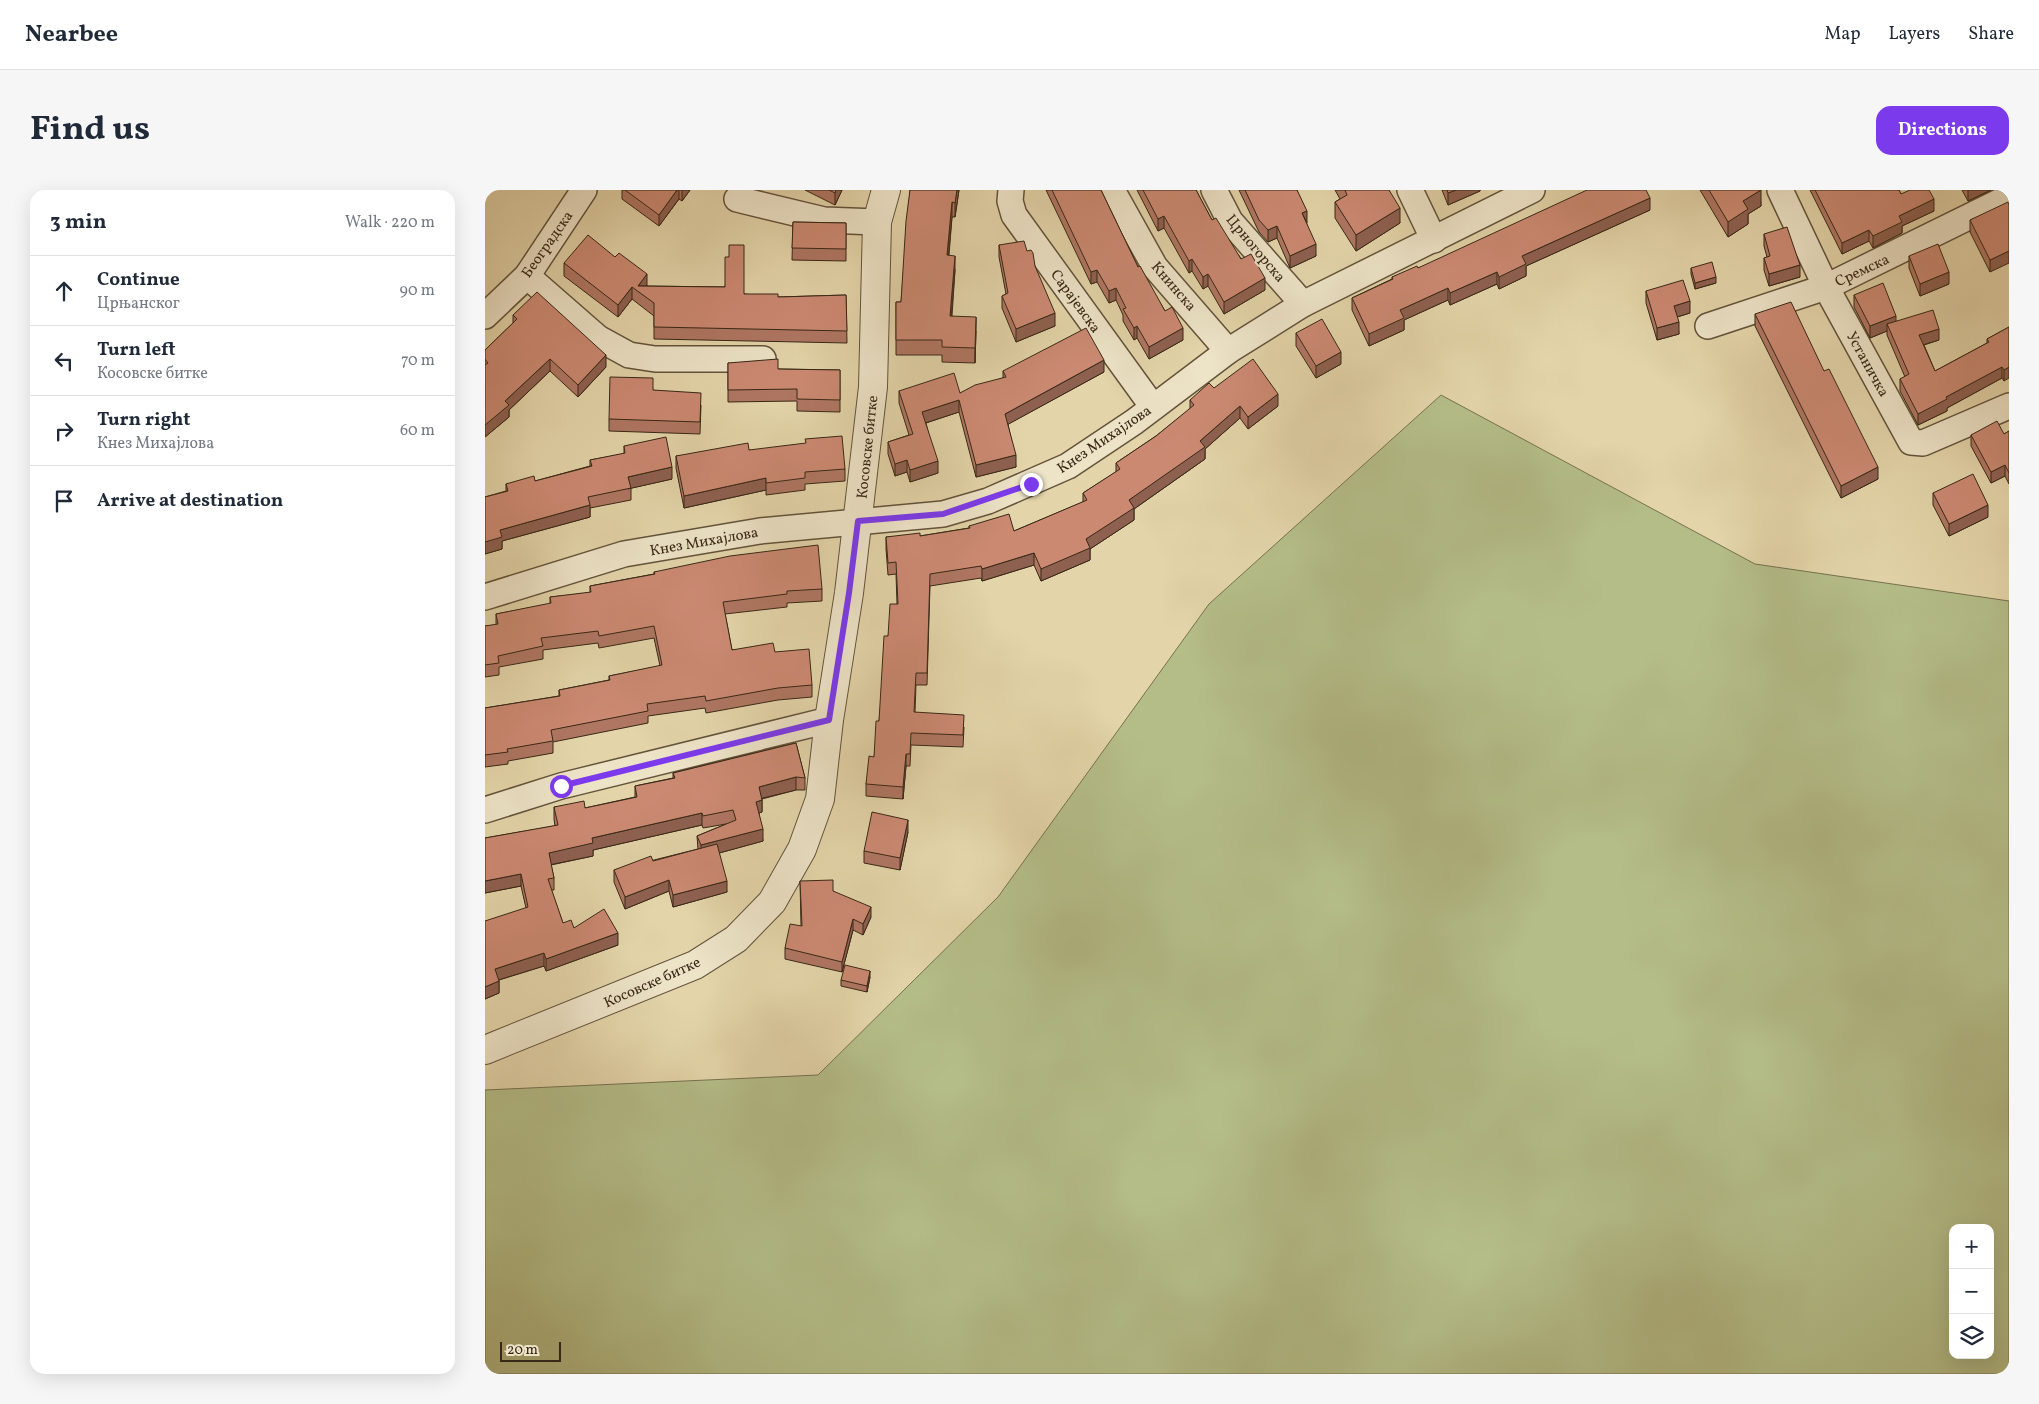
<!DOCTYPE html>
<html lang="en">
<head>
<meta charset="utf-8">
<style>
	body { margin:0; font-family:Vollkorn,serif; background:#f6f6f7; color:#1f2937 }
	.controls { position:absolute; right:15px; bottom:15px; display:grid; overflow:hidden; border-radius:10px; box-shadow:0 5px 20px #0002 }
	.controls button { width:45px; height:45px; display:grid; place-items:center; padding:0; border:0; border-bottom:1px solid #e0e1e3; background:#fff; color:#1f2937; font:25px sans-serif }
	.scale { position:absolute; left:15px; bottom:12px; width:61px; box-sizing:border-box; padding-left:5px; border:2px solid #382816; border-top:0; font-size:14px; line-height:18px; white-space:nowrap; color:#382816; -webkit-text-stroke:4px #ede3c7; paint-order:stroke }
	.stop { position:absolute; width:15px; height:15px; margin:-11px; border:4px solid #7c3aed; border-radius:50%; background:#fff }
	.stop.end { background:#7c3aed; border-color:#fff; box-shadow:0 1px 5px #0008 }
	.list { margin:0; padding:0; list-style:none }
	h2 { display:flex; justify-content:space-between; align-items:center; height:65px; margin:0; padding:0 20px; font-size:21px }
	h2 small { font-size:16px; font-weight:400; color:#747a83 }
	.list li { display:grid; grid-template-columns:32px 1fr auto; gap:15px; align-items:center; box-sizing:border-box; height:70px; padding:0 20px; border-top:1px solid #e0e1e3 }
	.list b { display:block; font-size:19px; white-space:nowrap }
	.list p { margin:0; font-size:16px; white-space:nowrap; color:#747a83 }
	.list em { font-size:16px; font-style:normal; color:#747a83 }
	.icon { flex:none; width:28px; height:28px; fill:none; stroke:currentColor; stroke-width:2; stroke-linecap:round; stroke-linejoin:round }
	.map { position:relative; flex:none; width:1524px; height:1184px; overflow:hidden; border-radius:15px }
	header { display:flex; align-items:center; gap:30px; box-sizing:border-box; height:70px; padding:0 25px; background:#fff; border-bottom:1px solid #e0e1e3 }
	header strong { font-size:24px }
	nav { display:flex; gap:28px; margin-inline-start:auto; font-size:18px }
	.intro { display:flex; align-items:center; justify-content:space-between; box-sizing:border-box; height:120px; padding:0 30px }
	h1 { margin:0; font-size:35px }
	.button { padding:12px 22px; border-radius:15px; background:#7c3aed; color:#fff; font-size:18px; font-weight:700 }
	main { display:flex; gap:30px; padding:0 30px }
	aside { flex:1; background:#fff; border-radius:15px; box-shadow:0 5px 20px #0002 }
	.map>svg:first-child { display:block }
	.green { fill:#b4bd88; stroke:#76724f; fill-rule:evenodd }
	.lines { fill:none; stroke-linecap:round; stroke-linejoin:round }
	.minor-casing { stroke:#63533b; stroke-width:28 }
	.tertiary-casing { stroke:#63533b; stroke-width:30 }
	.minor { stroke:#ede3c7; stroke-width:25 }
	.tertiary { stroke:#ede3c7; stroke-width:28 }
	.wall { fill:#af7662; stroke:#382816 }
	.shaded-wall { fill:#8e6050; stroke:#382816 }
	.building { fill:#cb8972; stroke:#382816 }
	.route { stroke:#7c3aed; stroke-width:6 }
	.labels { text-anchor:middle; stroke-width:4; stroke-linejoin:round; paint-order:stroke }
	.street-label { font-size:15px; fill:#382816; stroke:#ede3c7 }
</style>
</head>
<body>
<header>
<strong>Nearbee</strong>
<nav><a>Map</a><a>Layers</a><a>Share</a></nav>
</header>
<div class="intro"><h1>Find us</h1><a class="button">Directions</a></div>
<main>
<aside>
<h2>3 min<small>Walk · 220 m</small></h2>
<ul class="list">
<li><svg class="icon" aria-label="ahead" viewBox="0 0 24 24"><path d="M12 20V5M6 11l6-6 6 6"/></svg><div><b>Continue</b><p>Црњанског</p></div><em>90 m</em></li>
<li><svg class="icon" aria-label="left" viewBox="0 0 24 24"><path d="M17 20v-9H6M10 6l-5 5 5 5"/></svg><div><b>Turn left</b><p>Косовске битке</p></div><em>70 m</em></li>
<li><svg class="icon" aria-label="right" viewBox="0 0 24 24"><path d="M7 20v-9h11M14 6l5 5-5 5"/></svg><div><b>Turn right</b><p>Кнез Михајлова</p></div><em>60 m</em></li>
<li><svg class="icon" aria-label="arrive" viewBox="0 0 24 24"><path d="M6 21V4h12l-3 4 3 4H6"/></svg><div><b>Arrive at destination</b></div></li>
</ul>
</aside>
<div class="map">
<svg width="1524" height="1184" viewBox="0 0 1524 1184">
	<rect width="100%" height="100%" fill="#e3d4a9"/>
	<filter id="stains"><feTurbulence type="fractalNoise" baseFrequency=".004" numOctaves="4"/><feColorMatrix values="0 0 0 0 .2 0 0 0 0 .09 0 0 0 0 .02 0 0 0 .5 -.17"/></filter>
	<radialGradient id="worn" r=".72"><stop offset=".6" stop-color="#630" stop-opacity="0"/><stop offset="1" stop-color="#630" stop-opacity=".3"/></radialGradient>
	<!-- green -->
	<path class="green" d="M956,205L1270,374L1524,411V1184H0V900L333,885L513,707L724,414ZM1468,1038H1505V1165H1468Z"/>
	<g class="lines">
		<!-- minor casing -->
		<g class="minor-casing">
			<g id="minor">
				<polyline points="526,0 525,11 529,25 668,217"/>
				<polyline points="627,0 670,77 743,161"/>
				<polyline points="729,0 745,31 818,114"/>
				<polyline points="925,0 949,50"/>
				<polyline points="1295,0 1341,97 1426,252 1438,253 1524,216"/>
				<polyline points="252,9 339,30 392,32"/>
				<polyline points="42,86 113,148 144,165 170,169 278,169"/>
				<polyline points="0,126 42,86 99,0"/>
				<polyline points="1223,136 1341,97 1524,7"/>
				<polyline points="0,407 139,364 275,341 458,324 503,311 583,276 649,232 743,161 818,114 1047,0"/>
				<polyline points="0,620 76,596 344,530"/>
			</g>
		</g>
		<!-- tertiary casing -->
		<g class="tertiary-casing">
			<polyline id="tertiary" points="0,860 210,775 251,749 287,712 317,659 335,609 344,530 364,403 388,197 392,32 401,0"/>
		</g>
		<!-- minor -->
		<use href="#minor" class="minor"/>
		<!-- tertiary -->
		<use href="#tertiary" class="tertiary"/>
	</g>
	<!-- wall -->
	<g class="wall">
		<polygon points="137,0 205,0 197,11 194,9 174,36 137,9"/>
		<polygon points="320,0 357,0 350,15"/>
		<polygon points="425,0 474,0 470,27 467,27 464,65 470,80 467,126 491,141 490,173 457,172 457,165 411,165 411,112 416,112"/>
		<polygon points="561,0 616,0 653,77 698,150 664,169 652,148 649,150 638,131 638,125 631,110 624,113 612,92 606,94"/>
		<polygon points="652,0 711,0 727,30 780,100 739,124 723,96 718,99 707,81 704,83 679,38 673,41"/>
		<polygon points="754,0 812,0 831,66 805,78 792,48 783,52 774,42"/>
		<polygon points="850,0 904,0 915,33 871,61 850,28 850,12 855,9"/>
		<polygon points="957,0 995,0 995,1 963,15"/>
		<polygon points="1215,0 1275,0 1276,16 1263,24 1263,34 1243,47"/>
		<polygon points="1325,0 1414,0 1416,4 1449,21 1417,36 1417,43 1388,58 1384,51 1357,64"/>
		<polygon points="1477,0 1506,0 1483,11"/>
		<polygon points="1524,15 1505,82 1485,42 1485,30"/>
		<polygon points="1165,20 1041,76 1041,86 1014,99 1012,94 965,115 963,110 919,130 919,140 884,156 867,120 867,108 907,89 907,87 933,78"/>
		<polygon points="308,32 361,33 361,71 307,70"/>
		<polygon points="1279,44 1315,87 1284,96 1279,80 1279,68 1282,67 1279,56"/>
		<polygon points="514,55 542,61 550,76 570,136 531,152 517,118 517,106 521,104 514,67"/>
		<polygon points="1424,66 1464,94 1435,106 1424,78"/>
		<polygon points="244,67 259,104 293,107 361,105 362,153 169,149 169,126 147,109 133,127 79,86 79,73 162,96 240,97"/>
		<polygon points="1206,78 1231,93 1210,99 1206,84"/>
		<polygon points="1161,101 1205,123 1192,127 1194,144 1172,150 1161,113"/>
		<polygon points="1369,105 1411,131 1454,150 1439,155 1450,181 1502,153 1502,149 1524,137 1519,191 1517,188 1462,218 1462,221 1433,235 1415,201 1415,189 1420,187 1402,145 1402,141 1385,148 1369,117"/>
		<polygon points="1270,124 1339,181 1393,289 1356,308 1270,136"/>
		<polygon points="28,125 121,177 93,207 65,181 24,220 24,227 0,247 0,160 28,133"/>
		<polygon points="811,143 856,174 831,188 811,156"/>
		<polygon points="243,173 293,179 355,180 355,222 312,221 312,211 243,212"/>
		<polygon points="518,181 619,182 523,234 531,277 491,287 474,222 441,233 453,283 425,292 422,282 410,286 403,264 403,252 424,245 414,213 414,201 475,203 518,188"/>
		<polygon points="729,198 793,216 763,239 755,228 720,259 720,269 649,319 649,330 605,359 605,370 556,391 549,375 497,391 496,388 445,396 442,495 431,495 430,522 479,537 478,557 426,555 425,576 421,576 418,609 381,606 381,594 389,567 394,531 403,446 412,414 411,384 403,385 401,359 401,347 435,346 484,338 484,336 529,341 598,312 598,303 631,282 631,273 671,246 705,219 705,210"/>
		<polygon points="168,200 216,215 215,244 124,241 124,229"/>
		<polygon points="1524,241 1524,294 1520,286 1506,293 1486,256 1486,245 1519,244"/>
		<polygon points="139,256 187,289 146,298 146,310 105,318 105,327 17,351 17,359 0,364 0,307 21,301 21,294 50,291 105,276 105,270 139,264"/>
		<polygon points="264,260 360,279 360,291 320,294 320,300 281,305 281,300 199,318 191,278 191,266"/>
		<polygon points="1448,303 1503,327 1464,346 1448,315"/>
		<polygon points="169,382 337,399 337,411 302,413 302,417 240,424 247,460 290,462 327,495 327,507 293,510 221,523 220,518 163,526 163,533 68,552 68,563 23,571 23,574 0,577 0,518 74,506 74,500 124,490 124,486 175,476 169,448 114,458 113,453 58,460 58,469 14,477 14,485 0,487 0,436 11,435 11,424 65,414 65,407 105,403 105,396 169,384"/>
		<polygon points="311,553 320,588 320,600 311,600 277,609 277,622 274,623 278,651 234,663 242,702 188,717 184,701 140,719 129,692 129,680 213,659 212,646 241,634 218,638 217,635 108,660 108,666 66,675 69,688 69,700 66,700 78,733 133,755 61,781 59,776 14,790 14,803 0,809 41,718 36,696 0,703 0,648 70,636 69,629 69,617 100,618 150,607 150,596 188,588 188,583"/>
		<polygon points="423,642 415,680 379,673 379,661"/>
		<polygon points="315,691 348,701 386,727 378,745 368,740 357,782 300,769 300,758 316,736"/>
		<polygon points="385,787 382,802 356,796 356,790"/>
	</g>
	<!-- shaded-wall -->
	<g class="shaded-wall">
		<polygon points="192,0 194,0 194,9 174,36 174,25"/>
		<polygon points="197,0 205,0 197,11"/>
		<polygon points="351,0 357,0 350,15 350,3"/>
		<polygon points="472,0 474,0 470,27 470,13"/>
		<polygon points="971,0 995,0 995,1 963,15 963,3"/>
		<polygon points="1276,0 1276,16 1263,24 1263,34 1243,47 1243,32 1258,11"/>
		<polygon points="1483,0 1506,0 1483,11"/>
		<polygon points="1165,8 1165,20 1041,76 1041,86 1014,99 1014,87 1037,66"/>
		<polygon points="1449,9 1449,21 1417,36 1417,43 1388,58 1388,46 1414,26"/>
		<polygon points="467,12 467,27 462,80 462,65"/>
		<polygon points="915,18 915,33 871,61 871,45"/>
		<polygon points="822,21 822,33 817,23"/>
		<polygon points="679,26 679,38 673,41 673,29"/>
		<polygon points="792,36 792,48 783,52 783,40"/>
		<polygon points="1384,40 1384,51 1357,64 1357,53"/>
		<polygon points="831,54 831,66 805,78 805,66"/>
		<polygon points="1524,61 1524,73 1505,82 1505,70"/>
		<polygon points="470,66 470,80 465,141 465,126"/>
		<polygon points="707,69 707,81 704,83 704,71"/>
		<polygon points="1315,75 1315,87 1284,96 1284,84"/>
		<polygon points="612,80 612,92 606,94 606,82"/>
		<polygon points="1012,82 1012,94 965,115 965,103"/>
		<polygon points="1464,82 1464,94 1435,106 1435,94"/>
		<polygon points="162,84 162,96 153,96"/>
		<polygon points="723,84 723,96 718,99 718,87"/>
		<polygon points="1231,87 1231,93 1210,99 1210,93"/>
		<polygon points="780,88 780,100 739,124 739,112"/>
		<polygon points="147,97 147,109 133,127 133,115"/>
		<polygon points="631,98 631,110 624,113 624,101"/>
		<polygon points="963,98 963,110 919,130 919,140 884,156 884,144 915,120"/>
		<polygon points="1205,111 1205,123 1189,128 1189,116"/>
		<polygon points="570,123 570,136 531,152 531,139"/>
		<polygon points="1411,126 1411,138 1402,134 1402,141 1385,148 1385,136"/>
		<polygon points="491,127 491,141 490,173 490,158"/>
		<polygon points="1194,132 1194,144 1172,150 1172,138"/>
		<polygon points="652,136 652,148 649,150 649,138"/>
		<polygon points="698,138 698,150 664,169 664,157"/>
		<polygon points="1454,139 1454,150 1434,156 1434,145"/>
		<polygon points="856,162 856,174 831,188 831,176"/>
		<polygon points="121,165 121,177 93,207 93,195"/>
		<polygon points="65,169 65,181 24,220 24,227 0,247 0,235 20,211"/>
		<polygon points="619,170 619,182 520,236 520,224"/>
		<polygon points="1517,177 1517,188 1462,218 1462,221 1433,235 1433,224 1461,207"/>
		<polygon points="1524,177 1524,188 1519,191 1519,180"/>
		<polygon points="793,204 793,216 763,239 763,227"/>
		<polygon points="474,210 474,222 437,234 437,222"/>
		<polygon points="755,216 755,228 720,259 720,269 649,319 649,330 605,359 605,370 556,391 556,379 601,349 644,310 715,251"/>
		<polygon points="531,265 531,277 491,287 491,275"/>
		<polygon points="422,270 422,282 410,286 410,274"/>
		<polygon points="453,271 453,283 425,292 425,280"/>
		<polygon points="1520,275 1520,286 1506,293 1506,282"/>
		<polygon points="187,277 187,289 143,299 143,287"/>
		<polygon points="1393,277 1393,289 1356,308 1356,296"/>
		<polygon points="281,288 281,300 199,318 199,306"/>
		<polygon points="105,315 105,327 17,351 17,359 0,364 0,352 15,340"/>
		<polygon points="1503,315 1503,327 1464,346 1464,334"/>
		<polygon points="549,363 549,375 497,391 497,379"/>
		<polygon points="421,564 421,576 418,609 418,597"/>
		<polygon points="311,587 311,600 274,609 274,597"/>
		<polygon points="277,610 277,622 271,624 271,612"/>
		<polygon points="217,623 217,635 108,660 108,666 64,675 64,663 107,648"/>
		<polygon points="423,630 423,642 415,680 415,668"/>
		<polygon points="278,639 278,651 216,668 216,655"/>
		<polygon points="36,684 36,696 0,703 0,691"/>
		<polygon points="184,690 184,701 140,719 140,707"/>
		<polygon points="242,691 242,702 188,717 188,705"/>
		<polygon points="386,717 386,727 378,745 378,734"/>
		<polygon points="368,729 368,740 357,782 357,772"/>
		<polygon points="133,743 133,755 61,781 61,769"/>
		<polygon points="59,763 59,776 10,791 10,779"/>
		<polygon points="385,781 385,787 382,802 382,796"/>
		<polygon points="14,791 14,803 0,809 0,797"/>
	</g>
	<!-- building -->
	<g class="building">
		<polygon points="140,0 192,0 174,25"/>
		<polygon points="344,0 351,0 350,3"/>
		<polygon points="425,0 472,0 470,13 467,12 462,65 470,66 465,126 491,127 490,158 457,157 457,150 411,150 411,112 416,112 421,31"/>
		<polygon points="567,0 616,0 653,77 655,76 680,121 687,117 698,138 664,157 652,136 649,138 638,119 641,118 631,98 624,101 612,80 606,82"/>
		<polygon points="658,0 711,0 727,30 731,28 756,69 766,64 780,88 739,112 723,84 718,87 707,69 704,71 679,26 673,29"/>
		<polygon points="760,0 812,0 822,21 817,23 831,54 805,66 792,36 783,40 774,30"/>
		<polygon points="860,0 904,0 915,18 871,45 850,12 862,5"/>
		<polygon points="962,0 971,0 963,3"/>
		<polygon points="1102,0 1161,0 1165,8 1037,66 1041,74 1014,87 1012,82 965,103 963,98 915,120 919,128 884,144 867,108 908,89 907,87 932,76 933,78"/>
		<polygon points="1224,0 1276,0 1258,11 1263,19 1243,32"/>
		<polygon points="1330,0 1414,0 1416,4 1425,0 1444,0 1449,9 1414,26 1417,32 1388,46 1384,40 1357,53"/>
		<polygon points="1523,12 1524,15 1524,61 1505,70 1485,30"/>
		<polygon points="308,32 361,33 361,59 307,58"/>
		<polygon points="1302,37 1315,75 1284,84 1279,68 1285,66 1279,44"/>
		<polygon points="103,45 130,67 134,63 162,84 153,96 240,97 240,67 244,67 244,55 259,55 259,104 293,104 293,107 361,105 362,141 169,137 169,113 147,97 133,115 79,73"/>
		<polygon points="539,51 542,61 546,60 548,63 550,76 570,123 531,139 517,106 523,103 514,55"/>
		<polygon points="1453,54 1464,82 1435,94 1424,66"/>
		<polygon points="1227,72 1231,87 1210,93 1206,78"/>
		<polygon points="1198,90 1205,111 1189,116 1194,132 1172,138 1161,101"/>
		<polygon points="1398,93 1411,126 1385,136 1369,105"/>
		<polygon points="52,102 121,165 93,195 65,169 20,211 24,215 0,235 0,175 3,173 0,169 0,160 32,129 28,125"/>
		<polygon points="1306,112 1339,181 1344,179 1393,277 1356,296 1270,124"/>
		<polygon points="1448,120 1454,139 1434,145 1450,181 1504,152 1502,149 1524,137 1524,177 1519,180 1517,177 1461,207 1462,209 1433,224 1415,189 1424,184 1402,134"/>
		<polygon points="837,129 856,162 831,176 811,143"/>
		<polygon points="601,138 619,170 520,224 531,265 491,275 474,210 437,222 453,271 425,280 422,270 410,274 403,252 428,244 414,201 469,183 475,203 490,195 521,187 518,181"/>
		<polygon points="293,169 293,179 355,180 355,210 312,209 312,199 243,200 243,173"/>
		<polygon points="768,169 793,204 763,227 755,216 715,251 720,257 644,310 649,318 601,349 605,358 556,379 549,363 497,379 496,376 445,384 442,483 431,483 429,522 479,525 478,545 426,543 425,564 421,564 418,597 381,594 384,566 389,567 391,531 394,531 399,446 403,446 405,414 413,414 411,372 403,373 401,347 435,343 435,346 485,338 484,336 524,324 529,341 602,310 598,303 635,279 631,273 671,246 709,215 705,210 724,193 729,198"/>
		<polygon points="125,187 168,188 168,200 216,203 215,232 124,229"/>
		<polygon points="1512,231 1519,244 1524,241 1524,283 1520,275 1506,282 1486,245"/>
		<polygon points="357,246 360,279 320,282 320,288 281,293 281,288 199,306 191,266 263,253 264,260 321,253 320,249"/>
		<polygon points="181,247 187,277 143,287 146,298 103,307 105,315 15,340 17,347 0,352 0,307 23,301 21,294 49,286 50,291 107,276 105,270 140,263 139,256"/>
		<polygon points="1488,284 1503,315 1464,334 1448,303"/>
		<polygon points="333,355 337,399 302,401 302,404 238,412 247,460 288,453 290,462 324,459 327,495 293,498 221,511 220,506 162,514 163,521 66,540 68,551 22,559 23,562 0,565 0,518 75,506 74,500 125,490 124,486 177,475 169,436 114,446 113,441 56,448 58,456 13,466 14,473 0,475 0,436 13,434 11,424 66,413 65,407 106,402 105,396 170,384 169,382 245,366"/>
		<polygon points="311,553 320,588 311,587 274,597 277,610 271,612 278,639 216,655 212,646 251,630 248,620 218,626 217,623 107,648 108,653 64,663 69,688 63,689 78,733 86,730 89,738 119,719 133,743 61,769 59,763 10,779 14,791 0,797 0,731 43,717 36,684 0,691 0,648 73,635 69,617 99,611 100,618 152,607 150,596 190,588 188,583"/>
		<polygon points="387,622 423,630 415,668 379,661"/>
		<polygon points="232,654 242,691 188,705 184,690 140,707 129,680 166,666 168,671"/>
		<polygon points="348,690 348,701 386,717 378,734 368,729 357,772 300,758 305,734 317,736 315,691"/>
		<polygon points="360,775 385,781 382,796 356,790"/>
	</g>
	<g class="lines">
		<!-- route -->
		<polyline class="route" points="76,596 344,530 364,403 373,331 458,324 546,294"/>
	</g>
	<g class="labels">
		<!-- street labels -->
		<g class="street-label">
			<text transform="translate(62 54) rotate(-55)" y="5">Београдска</text>
			<text transform="translate(771 58) rotate(50)" y="5">Црногорска</text>
			<text transform="translate(1377 80) rotate(-25)" y="5">Сремска</text>
			<text transform="translate(689 96) rotate(49)" y="5">Книнска</text>
			<text transform="translate(591 111) rotate(54)" y="5">Сарајевска</text>
			<text transform="translate(1383 174) rotate(61)" y="5">Устаничка</text>
			<text transform="translate(619 249) rotate(-34)" y="5">Кнез Михајлова</text>
			<text transform="translate(382 257) rotate(-84)" y="5">Косовске битке</text>
			<text transform="translate(219 351) rotate(-10)" y="5">Кнез Михајлова</text>
			<text transform="translate(167 792) rotate(-24)" y="5">Косовске битке</text>
		</g>
	</g>
	<rect width="100%" height="100%" filter="url(#stains)"/>
	<rect width="100%" height="100%" fill="url(#worn)"/>
</svg>
<div class="controls">
<button>+</button>
<button>−</button>
<button><svg class="icon" aria-label="layers" viewBox="0 0 24 24"><path d="M12 4l9 5-9 5-9-5zM3 14l9 5 9-5"/></svg></button>
</div>
<div class="scale">20 m</div>
<div class="stop" style="left:76px;top:596px"></div>
<div class="stop end" style="left:546px;top:294px"></div>
</div>
</main>
</body>
</html>
